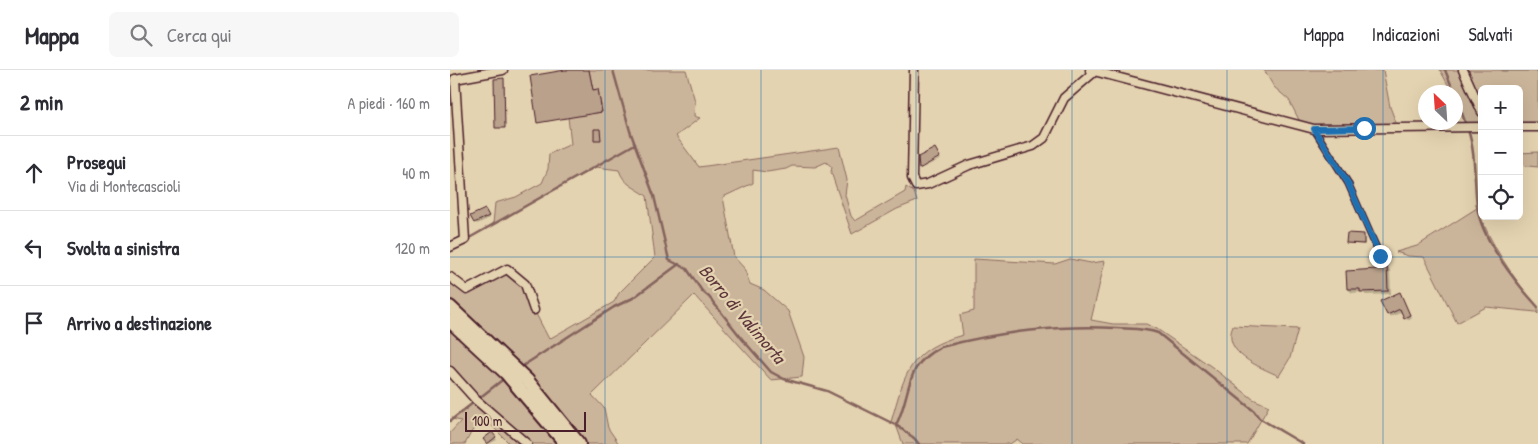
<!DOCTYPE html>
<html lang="it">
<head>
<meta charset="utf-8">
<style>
	body { margin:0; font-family:"Patrick Hand",sans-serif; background:#f7f7f7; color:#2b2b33 }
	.controls { position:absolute; right:15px; top:15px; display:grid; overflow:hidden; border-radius:8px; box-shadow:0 5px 20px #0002 }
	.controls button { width:45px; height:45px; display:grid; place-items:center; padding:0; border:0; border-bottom:1px solid #e1e1e2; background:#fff; color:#2b2b33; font:25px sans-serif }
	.compass { position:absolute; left:968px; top:15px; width:45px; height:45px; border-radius:50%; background:#fff; box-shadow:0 5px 20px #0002; rotate:335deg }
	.scale { position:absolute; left:15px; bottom:12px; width:121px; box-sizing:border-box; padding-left:5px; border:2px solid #4a1f2b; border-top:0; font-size:14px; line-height:18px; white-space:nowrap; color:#4a1f2b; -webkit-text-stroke:4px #e4d3b0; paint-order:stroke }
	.stop { position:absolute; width:15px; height:15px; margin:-11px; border:4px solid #1f6fb2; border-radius:50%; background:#fff }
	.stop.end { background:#1f6fb2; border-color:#fff; box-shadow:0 1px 5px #0008 }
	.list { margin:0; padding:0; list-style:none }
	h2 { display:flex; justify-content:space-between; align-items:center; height:65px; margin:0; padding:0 20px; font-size:21px }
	h2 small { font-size:16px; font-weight:400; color:#7c7c81 }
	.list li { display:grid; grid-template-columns:32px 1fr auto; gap:15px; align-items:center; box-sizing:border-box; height:75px; padding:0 20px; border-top:1px solid #e1e1e2 }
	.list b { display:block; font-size:19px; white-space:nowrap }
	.list p { margin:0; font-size:16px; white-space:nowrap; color:#7c7c81 }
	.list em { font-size:16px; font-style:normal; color:#7c7c81 }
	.icon { flex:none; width:28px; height:28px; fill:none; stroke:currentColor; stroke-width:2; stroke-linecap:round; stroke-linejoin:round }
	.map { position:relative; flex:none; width:1088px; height:374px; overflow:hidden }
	header { display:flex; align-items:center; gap:30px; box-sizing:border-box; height:70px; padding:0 25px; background:#fff; border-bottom:1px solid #e1e1e2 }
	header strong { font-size:24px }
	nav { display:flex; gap:28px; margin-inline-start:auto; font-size:18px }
	.search { width:350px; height:45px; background:#f7f7f7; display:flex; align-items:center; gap:12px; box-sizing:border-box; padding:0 18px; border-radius:8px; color:#7c7c81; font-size:19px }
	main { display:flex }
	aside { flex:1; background:#fff }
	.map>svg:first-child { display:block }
	.green { fill:#cbb59a; stroke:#8a6a62 }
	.shadow { fill:#0003 }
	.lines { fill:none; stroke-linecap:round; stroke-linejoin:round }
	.stream { stroke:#84625c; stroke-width:2.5 }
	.building { fill:#b9a18b; stroke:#4a1f2b }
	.service-casing { stroke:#4a1f2b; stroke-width:8 }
	.minor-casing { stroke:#4a1f2b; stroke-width:11 }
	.trunk-casing { stroke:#4a1f2b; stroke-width:16 }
	.service { stroke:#e4d3b0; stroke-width:4 }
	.minor { stroke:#e4d3b0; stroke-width:8 }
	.trunk { stroke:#e4d3b0; stroke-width:12 }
	.route { stroke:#1f6fb2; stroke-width:6 }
	.grid { fill:none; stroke:#1f6fb2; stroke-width:1; stroke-opacity:0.55 }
	.labels { text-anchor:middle; stroke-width:4.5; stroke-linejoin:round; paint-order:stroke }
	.water-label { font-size:18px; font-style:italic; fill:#5d353b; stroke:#e4d3b0 }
</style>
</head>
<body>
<header>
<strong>Mappa</strong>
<div class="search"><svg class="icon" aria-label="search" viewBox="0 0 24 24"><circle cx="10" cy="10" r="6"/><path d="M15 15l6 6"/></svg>Cerca qui</div>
<nav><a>Mappa</a><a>Indicazioni</a><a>Salvati</a></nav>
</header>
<main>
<aside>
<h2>2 min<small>A piedi · 160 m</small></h2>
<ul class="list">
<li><svg class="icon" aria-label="ahead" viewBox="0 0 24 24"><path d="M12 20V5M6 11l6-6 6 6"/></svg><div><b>Prosegui</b><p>Via di Montecascioli</p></div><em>40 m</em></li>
<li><svg class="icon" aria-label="left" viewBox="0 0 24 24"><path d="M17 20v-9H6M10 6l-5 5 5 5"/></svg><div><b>Svolta a sinistra</b></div><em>120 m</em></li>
<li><svg class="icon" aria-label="arrive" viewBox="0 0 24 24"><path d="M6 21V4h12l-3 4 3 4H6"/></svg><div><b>Arrivo a destinazione</b></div></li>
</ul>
</aside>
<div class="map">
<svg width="1088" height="374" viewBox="0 0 1088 374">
	<rect width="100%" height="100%" fill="#e4d3b0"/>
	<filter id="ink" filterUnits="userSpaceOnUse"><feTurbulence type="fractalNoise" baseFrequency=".02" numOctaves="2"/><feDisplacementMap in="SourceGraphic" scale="10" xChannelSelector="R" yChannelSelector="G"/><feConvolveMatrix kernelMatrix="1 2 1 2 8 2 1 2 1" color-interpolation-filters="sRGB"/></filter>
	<g filter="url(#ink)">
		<!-- green -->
		<g class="green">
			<path d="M139,0H236L245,31L244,46L250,48L226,66L249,97L389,77L397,110L395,125L401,146L405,151L455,122L456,117L464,122L467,131L447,139L402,164L381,102L382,97L376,92L365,97L342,96L336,99L317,102L303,100V113L273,127L284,187L294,198L300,214L314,220L338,241L354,287L352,307L321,310L244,225L142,325L154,338L158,358L169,374H129L0,237V207L17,220L57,199L75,214L84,240L99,269L164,232L169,223L205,187L197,126C185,117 174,115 169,100L146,97L43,154L45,133L66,127L92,113L98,99L99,84L121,74L118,47L152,42L148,19L143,20Z"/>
			<polygon points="814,0 933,0 940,37 948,58 852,56 839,30 824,17"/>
			<polygon points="990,0 1088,0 1088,57 1069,57 1069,19 1032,19 1032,57 1017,57 1006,28 1006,22 1002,22"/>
			<polygon points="1088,82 1088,97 1069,95 1069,83"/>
			<path d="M1027,138C1041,175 1062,207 1088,237V244L1086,242L1036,237L1007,253L974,187L958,186L946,182L967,176Z"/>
			<path d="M524,189L605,194L620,189L641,193L655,191L641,250L663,254H696L707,259L762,297L803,329L819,336L797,374H573L567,369L560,374H453L446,355L441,352C455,303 459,279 513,265L510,245L524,241Z"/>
			<polygon points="0,251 116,374 60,374 35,349 22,361 15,374 0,374 0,363 11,351 2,349 26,330 0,301"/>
			<path d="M783,256L848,259L840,288L829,306C810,297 771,283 783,256Z"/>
		</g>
		<!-- shadow -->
		<g class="shadow">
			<polygon points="1050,0 1088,0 1088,2 1053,2"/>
			<polygon points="490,88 491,89 471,99"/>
			<polygon points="37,142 40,148 27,154 22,147"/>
			<polygon points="914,165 915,175 898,173"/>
			<polygon points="936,196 940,200 941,224 916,225 912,222 902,223 898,219"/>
			<polygon points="949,223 962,248 958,250 953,242 940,247 938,245"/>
			<polygon points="42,364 47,370 39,374 35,370"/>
		</g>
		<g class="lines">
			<!-- stream -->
			<g class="stream">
				<polyline points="163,0 180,61 204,126 219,190 237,199 252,221 259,227 293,270 321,302 334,309 377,321 446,355 464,368 469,374"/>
				<polyline points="995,0 1004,22"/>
				<polyline points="1006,26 1016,55"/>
				<path d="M1018,60C1026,83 1024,111 1027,136C1031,169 1066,213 1088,237"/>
				<polyline points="21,167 185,74"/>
				<polyline points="71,297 164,237 183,228 229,194"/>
				<polyline points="0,351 56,307"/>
				<path d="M446,355C462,324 453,295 491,277C546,262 610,255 666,258C681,259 694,258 708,263L804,341L809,348L853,374"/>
			</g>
		</g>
		<!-- building -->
		<g class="building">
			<polygon points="115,0 139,0 143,20 148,19 152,42 87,53 80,6"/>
			<polygon points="54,8 55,58 45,58 44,9"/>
			<polygon points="144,59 150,59 151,70 144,70"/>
			<polygon points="485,78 490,87 469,99 468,87"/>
			<polygon points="35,139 39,146 24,153 20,146"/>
			<polygon points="897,163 914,164 914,174 896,173"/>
			<polygon points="926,195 937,195 938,221 910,222 910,219 897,219 896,201 927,199"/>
			<polygon points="950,222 960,245 954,248 950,239 937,245 930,231"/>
			<polygon points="42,362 46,367 37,374 33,369"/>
		</g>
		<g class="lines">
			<!-- service casing -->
			<g class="service-casing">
				<polyline id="service" points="864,59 898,113 930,186"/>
			</g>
			<!-- minor casing -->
			<g class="minor-casing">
				<g id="minor">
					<polyline points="464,0 462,108 466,116 478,114 519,95 583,76 594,68 614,28 644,2"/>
					<polyline points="640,0 864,59 1032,57"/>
					<polyline points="1013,0 1032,42"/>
					<polyline points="1069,57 1088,57"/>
					<polyline points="0,177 15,170 5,9 53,0"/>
					<polyline points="0,207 17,220 57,199 75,214 84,240"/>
					<polyline points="0,301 26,330 77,374"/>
				</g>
			</g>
			<!-- trunk casing -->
			<g class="trunk-casing">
				<g id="trunk">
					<polyline points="0,237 77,310 129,374"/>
					<polyline points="0,251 56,303 116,374"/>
				</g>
			</g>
			<!-- service -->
			<use href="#service" class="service"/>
			<!-- minor -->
			<use href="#minor" class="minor"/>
			<!-- trunk -->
			<use href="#trunk" class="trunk"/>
		</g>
	</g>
	<g class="lines" filter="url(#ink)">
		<!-- route -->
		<polyline class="route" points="914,58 864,59 898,113 930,186"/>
	</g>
	<!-- grid -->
	<path class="grid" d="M155,0V374M311,0V374M466,0V374M622,0V374M777,0V374M933,0V374M0,187H1088"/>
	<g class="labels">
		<!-- water labels -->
		<g class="water-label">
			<text transform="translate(292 244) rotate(50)" y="6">Borro di Valimorta</text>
		</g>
	</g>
</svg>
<div class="controls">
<button>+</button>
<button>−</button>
<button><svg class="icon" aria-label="locate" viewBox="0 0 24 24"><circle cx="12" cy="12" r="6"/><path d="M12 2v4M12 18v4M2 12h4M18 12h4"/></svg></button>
</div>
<svg class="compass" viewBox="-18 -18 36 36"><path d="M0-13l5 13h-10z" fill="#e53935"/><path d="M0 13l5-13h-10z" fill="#7c7c81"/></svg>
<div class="scale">100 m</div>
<div class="stop" style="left:914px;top:58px"></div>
<div class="stop end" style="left:930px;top:186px"></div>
</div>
</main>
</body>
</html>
